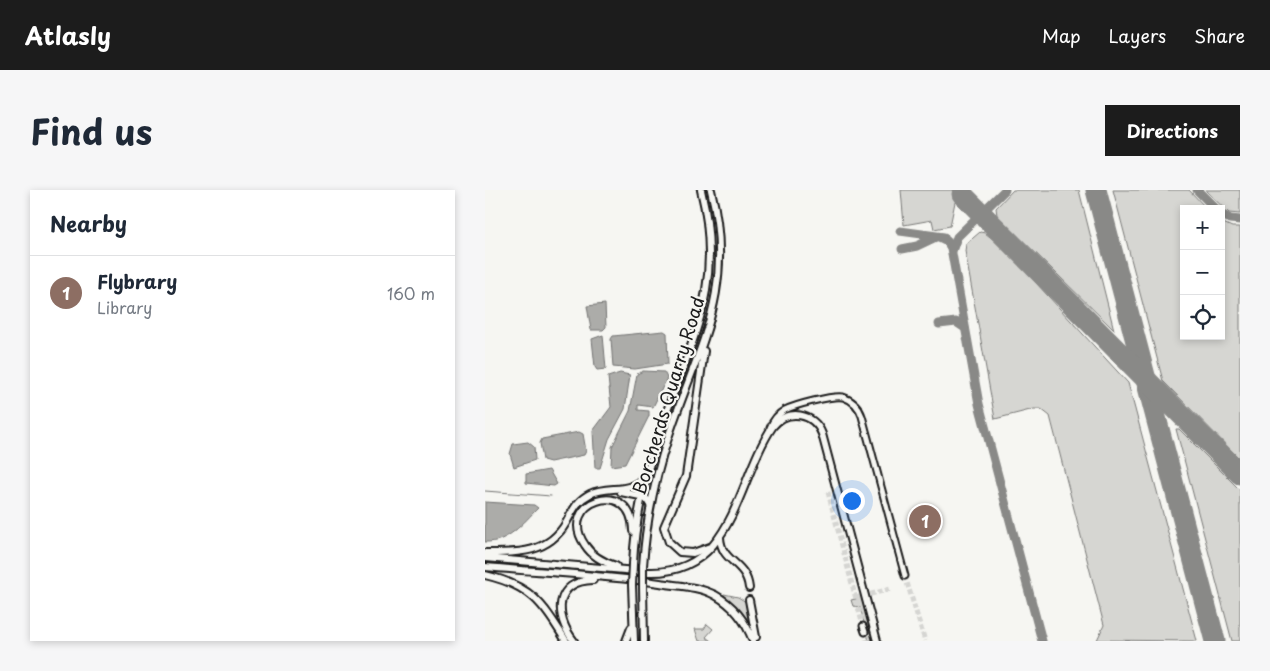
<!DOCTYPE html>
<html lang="en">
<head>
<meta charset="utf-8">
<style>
	body { margin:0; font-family:"Playpen Sans",sans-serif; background:#f6f6f7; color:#1f2937 }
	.controls { position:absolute; right:15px; top:15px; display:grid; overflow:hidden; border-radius:0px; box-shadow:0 2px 8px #0003 }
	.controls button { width:45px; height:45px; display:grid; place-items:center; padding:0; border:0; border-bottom:1px solid #e0e1e3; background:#fff; color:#1f2937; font:25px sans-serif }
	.you { position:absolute; left:366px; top:310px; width:18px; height:18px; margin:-12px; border:4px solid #fff; border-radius:50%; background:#1a73e8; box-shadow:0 0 0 8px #1a73e833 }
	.badge { display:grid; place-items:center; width:32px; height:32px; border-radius:50%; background:#1c1c1c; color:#fff; font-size:16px; font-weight:700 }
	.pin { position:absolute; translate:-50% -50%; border:2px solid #fff; box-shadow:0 1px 5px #0006 }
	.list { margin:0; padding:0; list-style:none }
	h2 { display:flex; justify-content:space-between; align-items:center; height:65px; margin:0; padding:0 20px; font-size:21px }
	h2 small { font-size:16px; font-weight:400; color:#747a83 }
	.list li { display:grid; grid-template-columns:32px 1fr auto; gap:15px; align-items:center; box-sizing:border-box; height:75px; padding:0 20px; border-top:1px solid #e0e1e3 }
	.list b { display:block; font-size:19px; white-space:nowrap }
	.list p { margin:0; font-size:16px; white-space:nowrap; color:#747a83 }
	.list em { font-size:16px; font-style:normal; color:#747a83 }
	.icon { flex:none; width:28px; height:28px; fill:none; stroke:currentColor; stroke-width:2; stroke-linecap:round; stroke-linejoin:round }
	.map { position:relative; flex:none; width:755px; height:451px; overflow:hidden; border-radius:0px }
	header { display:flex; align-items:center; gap:30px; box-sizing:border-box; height:70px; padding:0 25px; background:#1c1c1c; color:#fff }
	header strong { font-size:24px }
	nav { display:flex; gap:28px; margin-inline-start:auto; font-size:18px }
	.intro { display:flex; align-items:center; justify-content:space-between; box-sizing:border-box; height:120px; padding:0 30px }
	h1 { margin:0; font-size:35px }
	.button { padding:12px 22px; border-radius:0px; background:#1c1c1c; color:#fff; font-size:18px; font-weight:700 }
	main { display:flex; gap:30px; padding:0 30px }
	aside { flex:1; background:#fff; border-radius:0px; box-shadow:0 2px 8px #0003 }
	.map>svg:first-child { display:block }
	.green { fill:#d6d6d2; stroke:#797977 }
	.water { fill:#acaca9; stroke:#727271 }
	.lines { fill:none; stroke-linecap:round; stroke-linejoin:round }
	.stream { stroke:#727271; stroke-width:1 }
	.taxiway { stroke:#898987; stroke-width:9 }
	.runway { stroke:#898987; stroke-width:21 }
	.minor-tunnel { stroke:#d5d5d2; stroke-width:5; stroke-dasharray:5 2.5; stroke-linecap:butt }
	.minor-casing { stroke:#1c1c1c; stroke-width:9 }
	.major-casing { stroke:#1c1c1c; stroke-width:10 }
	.minor { stroke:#f6f6f2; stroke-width:5 }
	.major { stroke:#f6f6f2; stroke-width:6 }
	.major-bridge-casing { stroke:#1c1c1c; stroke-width:10; stroke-linecap:butt }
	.major-bridge { stroke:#f6f6f2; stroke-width:6 }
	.labels { text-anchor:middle; stroke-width:4.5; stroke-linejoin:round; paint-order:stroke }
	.street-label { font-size:18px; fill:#1c1c1c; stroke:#f6f6f2 }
</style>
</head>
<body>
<header>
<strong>Atlasly</strong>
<nav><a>Map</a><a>Layers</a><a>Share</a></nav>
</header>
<div class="intro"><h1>Find us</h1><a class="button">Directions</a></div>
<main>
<aside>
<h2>Nearby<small></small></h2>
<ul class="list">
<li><span class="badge" style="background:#8d6e63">1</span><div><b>Flybrary</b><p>Library</p></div><em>160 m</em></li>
</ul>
</aside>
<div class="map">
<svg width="755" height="451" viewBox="0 0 755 451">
	<rect width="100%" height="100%" fill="#f6f6f2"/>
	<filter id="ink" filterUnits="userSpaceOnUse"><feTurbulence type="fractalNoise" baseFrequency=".02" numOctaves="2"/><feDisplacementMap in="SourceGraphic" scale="10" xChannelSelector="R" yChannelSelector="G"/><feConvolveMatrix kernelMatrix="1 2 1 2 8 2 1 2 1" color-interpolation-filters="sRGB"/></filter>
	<g filter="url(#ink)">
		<!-- green -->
		<g class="green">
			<polygon points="416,0 482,0 470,12 465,36 449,39 447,30 419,35"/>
			<polygon points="528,0 594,0 629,140 512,25 511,18"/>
			<polygon points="628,0 704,0 722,19 699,19 699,146 736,146 736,32 747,37 755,37 755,269 678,191"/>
			<polygon points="720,0 755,0 755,24 744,23"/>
			<polygon points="495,42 500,43 518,57 643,193 712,451 612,450 619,435 565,226 556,219 549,219 510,229 480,61 481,54"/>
			<polygon points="691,239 694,239 755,300 755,451 747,451"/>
			<polygon points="239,404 253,407 261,412 265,432 263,433 238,406"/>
			<polygon points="375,408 378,410 388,451 384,451 375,417 368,416 366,410"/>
			<polygon points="222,434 228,439 221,447 226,451 214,451 210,439 219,439"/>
		</g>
		<!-- water -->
		<g class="water">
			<polygon points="120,114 121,137 118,140 106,140 102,116"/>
			<polygon points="179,141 182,143 183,174 150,179 128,177 126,149 128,146"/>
			<polygon points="118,145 121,179 112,180 110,177 107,149"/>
			<polygon points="158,181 179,182 182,188 168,217 153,215 153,220 164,221 164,226 140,274 126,276 127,257 145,221 152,184"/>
			<polygon points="135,183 145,185 140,219 124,249 115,278 110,278 108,241 126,217 123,187"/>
			<polygon points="94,242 98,244 101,261 99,265 65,272 58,270 55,253 57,249"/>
			<polygon points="43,252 49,257 50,270 29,277 25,264 28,254"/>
			<polygon points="64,280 72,294 69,296 41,293 41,284"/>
			<path d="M0,312L49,315L53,318C38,333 23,353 0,352Z"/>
		</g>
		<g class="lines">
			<!-- stream -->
			<polyline class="stream" points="0,301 66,306"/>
			<!-- taxiway -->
			<g class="taxiway">
				<polyline points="712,0 731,19"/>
				<polyline points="736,24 745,29 755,30"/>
				<polyline points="415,41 459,47"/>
				<polyline points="454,47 462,51 466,58 494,214 557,451"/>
				<polyline points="417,59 432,56 451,47"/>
				<polyline points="467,61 472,47 520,0"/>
				<polyline points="454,134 471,132 480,138"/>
			</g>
			<!-- runway -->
			<g class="runway">
				<polyline points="611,0 730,451"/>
				<polyline points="477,4 755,284"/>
			</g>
			<!-- minor-tunnel -->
			<g class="minor-tunnel">
				<polyline points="343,302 378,436"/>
				<polyline points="420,386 440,451"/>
				<polyline points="371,408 405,399"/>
				<polyline points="380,442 382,451"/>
			</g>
			<!-- minor casing -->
			<g class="minor-casing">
				<g id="minor">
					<path d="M285,238C288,230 293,224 300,220C310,215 347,205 358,207C367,210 374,217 377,226L420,386"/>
					<polyline points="378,436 380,442"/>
				</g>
			</g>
			<!-- major casing -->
			<g class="major-casing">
				<g id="major">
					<polyline points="219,161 201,286 179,337 184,352 195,362 208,363 225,357"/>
					<polyline points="136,302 160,307 165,315"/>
					<path d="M235,347C236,373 261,371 264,398"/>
					<path d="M0,363C32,363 63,364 81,333C88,321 91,311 105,304C124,294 146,306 160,285"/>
					<path d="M0,368L163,382C250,385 251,290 288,236C303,218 329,223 337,244L392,451"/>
					<path d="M148,374C150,328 161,281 176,238C206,150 240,98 216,0"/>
					<path d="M131,376C118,372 107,366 100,355C70,312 147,285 148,341"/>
					<path d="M158,376C161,331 170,287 184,245C214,155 251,101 226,0"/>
					<path d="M0,377C58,382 117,385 175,393C193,396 213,396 230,405C248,415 261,432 268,451"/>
					<path d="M0,385C47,396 57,413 81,451"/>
					<polyline points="147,395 149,451"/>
					<polyline points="158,397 159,451"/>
					<polyline points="264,410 271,447"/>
					<path d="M89,451C69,426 69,391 108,390"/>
					<polyline points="141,451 146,438"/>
				</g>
			</g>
			<!-- minor -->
			<use href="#minor" class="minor"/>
			<!-- major -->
			<use href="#major" class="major"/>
			<!-- major-bridge casing -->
			<g class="major-bridge-casing">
				<g id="major-bridge">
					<polyline points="147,395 148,374"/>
					<polyline points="158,397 158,376"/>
				</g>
			</g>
			<!-- major-bridge -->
			<use href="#major-bridge" class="major-bridge"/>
		</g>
	</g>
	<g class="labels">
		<!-- street labels -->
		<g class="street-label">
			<text transform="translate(184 206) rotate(-73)" y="6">Borcherds Quarry Road</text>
		</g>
	</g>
</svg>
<div class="controls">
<button>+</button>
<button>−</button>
<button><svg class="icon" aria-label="locate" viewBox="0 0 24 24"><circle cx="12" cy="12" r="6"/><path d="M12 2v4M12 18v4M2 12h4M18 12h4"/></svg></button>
</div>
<div class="you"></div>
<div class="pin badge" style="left:440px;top:331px;background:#8d6e63">1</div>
</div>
</main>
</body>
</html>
